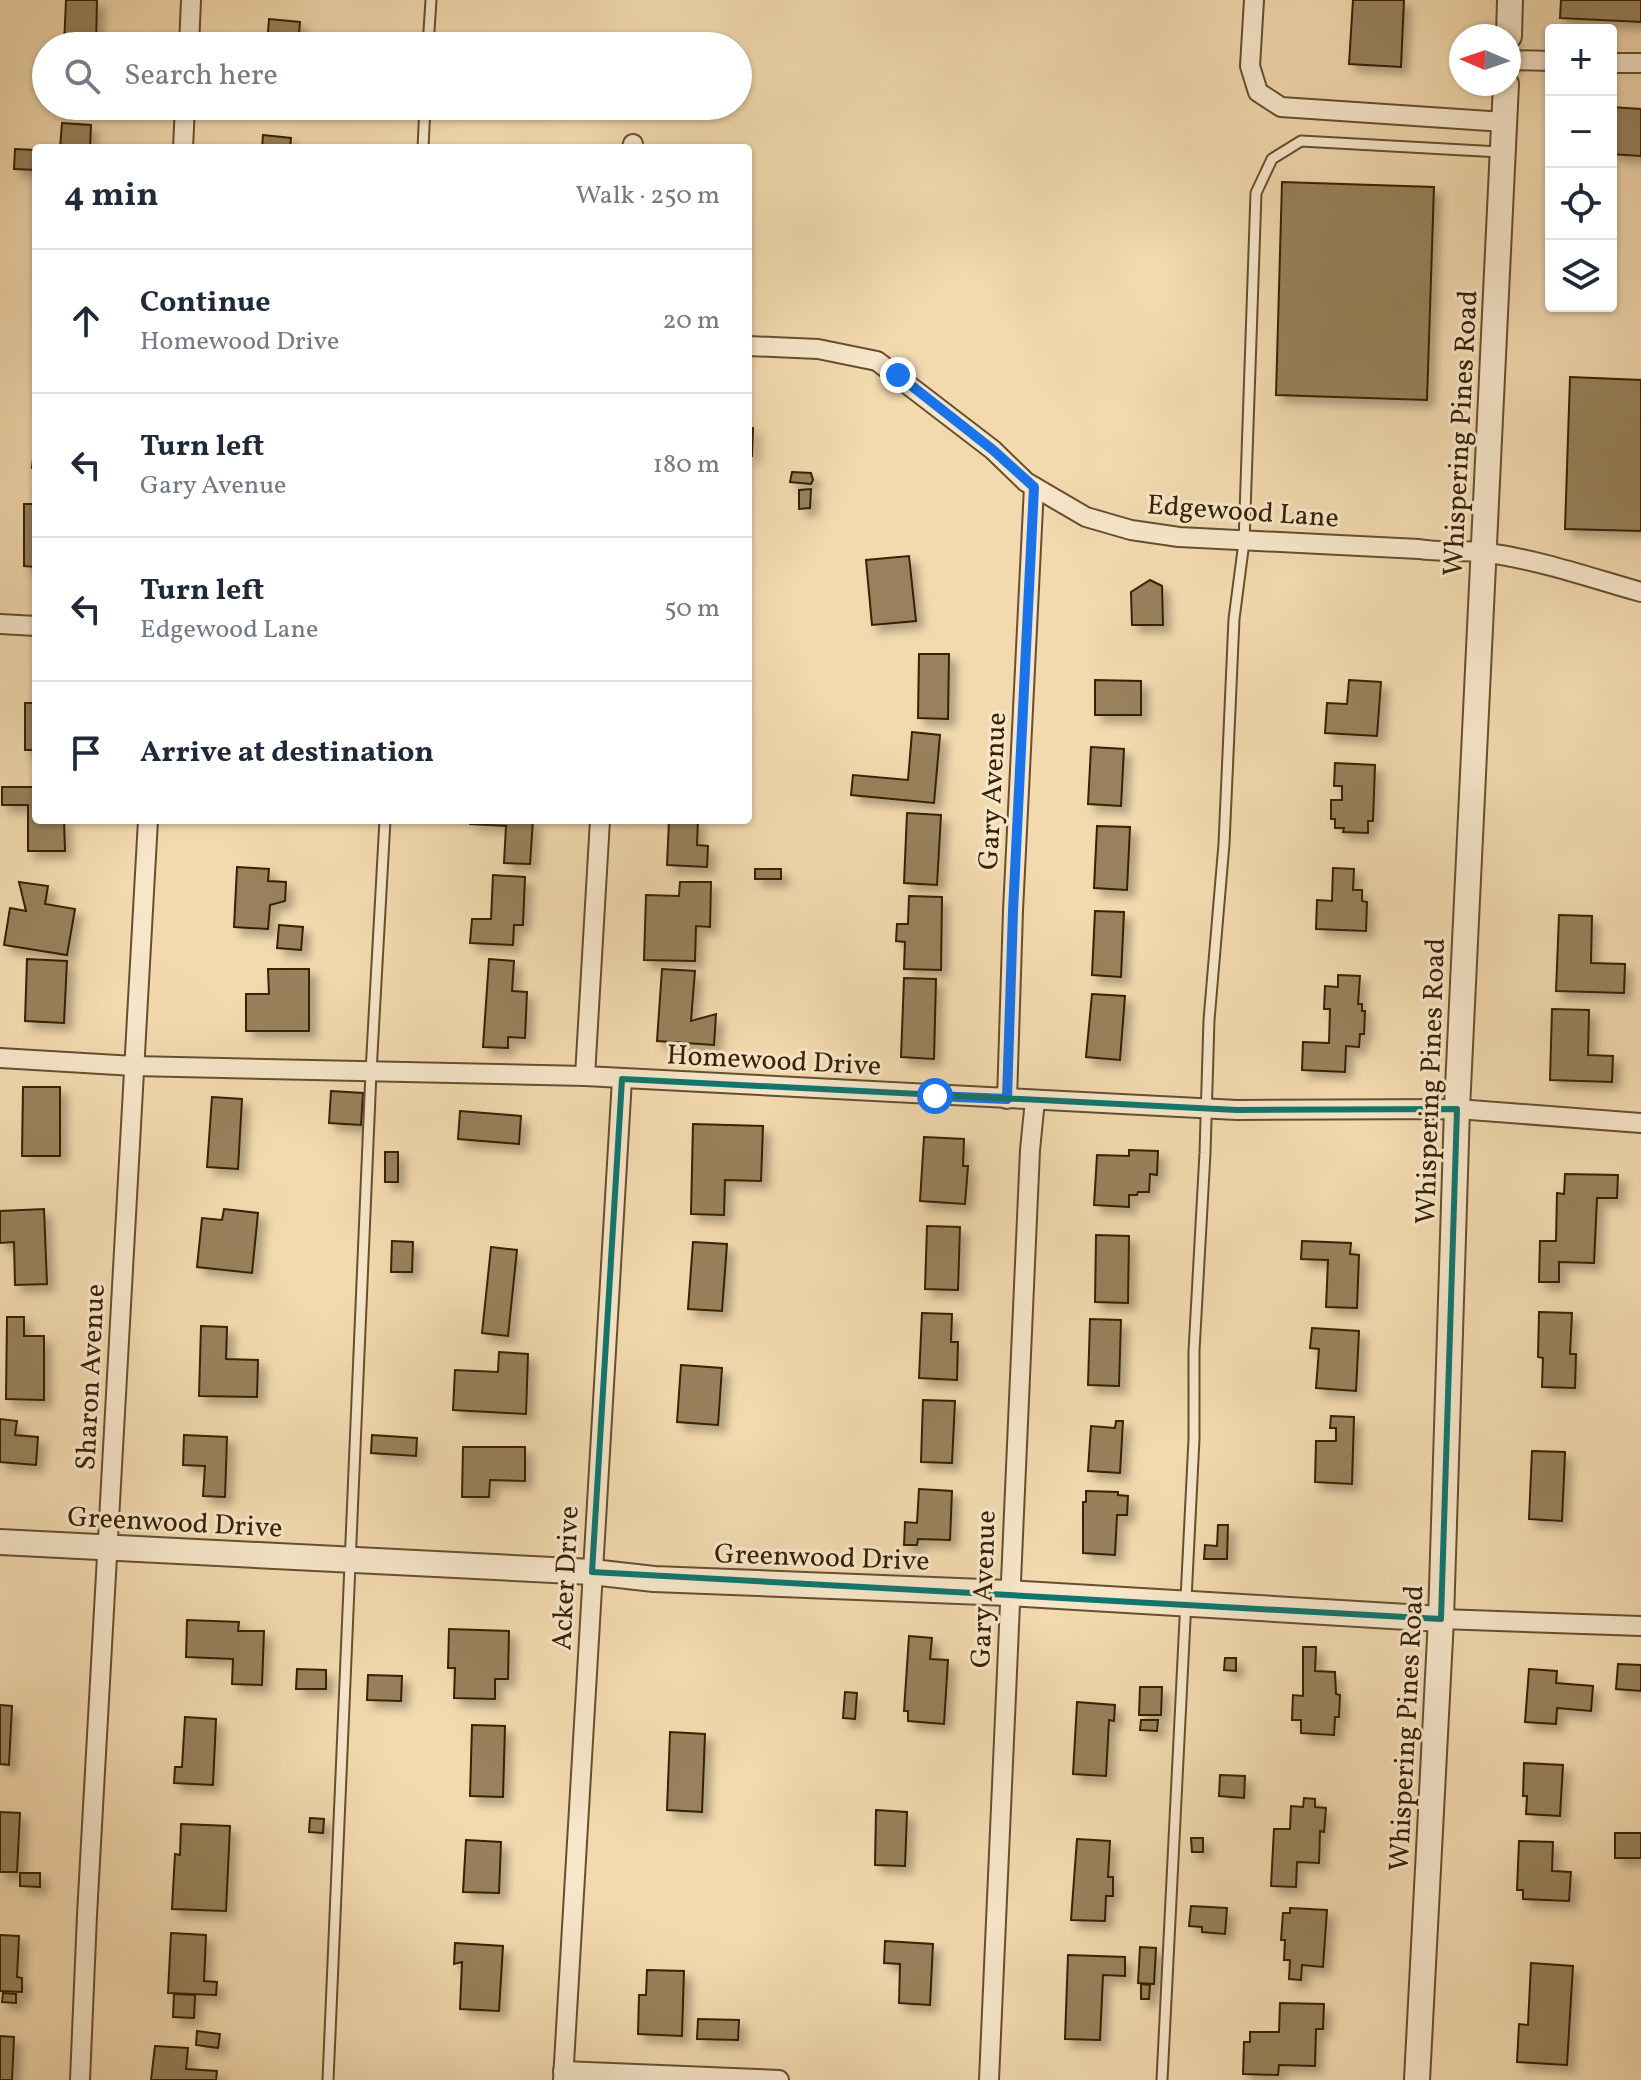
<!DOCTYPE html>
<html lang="en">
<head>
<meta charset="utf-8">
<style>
	body { margin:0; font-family:Vollkorn,serif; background:#f6f6f7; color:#1f2937 }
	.controls { position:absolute; right:24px; top:24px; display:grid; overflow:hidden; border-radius:8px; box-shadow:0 2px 6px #0004 }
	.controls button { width:72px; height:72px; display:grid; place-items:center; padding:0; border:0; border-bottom:2px solid #e0e1e3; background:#fff; color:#1f2937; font:40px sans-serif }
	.compass { position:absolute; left:1449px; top:24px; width:72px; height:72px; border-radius:50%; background:#fff; box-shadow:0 2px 6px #0004; rotate:272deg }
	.stop { position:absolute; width:24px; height:24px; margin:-18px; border:6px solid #1a73e8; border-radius:50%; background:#fff }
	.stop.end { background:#1a73e8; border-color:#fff; box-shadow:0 2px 8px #0008 }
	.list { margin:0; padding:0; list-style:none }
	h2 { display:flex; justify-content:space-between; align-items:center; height:104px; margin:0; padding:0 32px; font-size:34px }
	h2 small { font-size:26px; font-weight:400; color:#747a83 }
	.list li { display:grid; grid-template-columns:52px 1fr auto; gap:24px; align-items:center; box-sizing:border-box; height:144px; padding:0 32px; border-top:2px solid #e0e1e3 }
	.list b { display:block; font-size:30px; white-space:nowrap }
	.list p { margin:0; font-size:26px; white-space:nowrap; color:#747a83 }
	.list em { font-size:26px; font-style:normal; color:#747a83 }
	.icon { flex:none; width:44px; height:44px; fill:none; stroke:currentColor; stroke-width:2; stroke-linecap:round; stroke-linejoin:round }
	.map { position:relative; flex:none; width:1641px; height:2080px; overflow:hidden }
	.search { position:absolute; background:#fff; box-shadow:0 2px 6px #0004; left:32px; top:32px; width:720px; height:88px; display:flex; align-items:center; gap:20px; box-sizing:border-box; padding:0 28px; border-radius:44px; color:#747a83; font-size:30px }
	.panel { position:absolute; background:#fff; box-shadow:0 2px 6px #0004; left:32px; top:144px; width:720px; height:680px; border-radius:8px }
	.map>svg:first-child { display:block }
	.building { fill:#98815c; stroke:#372104; stroke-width:2; filter:url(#shadow) }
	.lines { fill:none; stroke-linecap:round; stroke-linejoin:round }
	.service-casing { stroke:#664f2e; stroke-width:13 }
	.minor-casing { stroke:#664f2e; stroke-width:22 }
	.tertiary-casing { stroke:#664f2e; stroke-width:28 }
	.service { stroke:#f7e6ca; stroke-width:9 }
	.minor { stroke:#f7e6ca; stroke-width:18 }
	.tertiary { stroke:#f7e6ca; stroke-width:24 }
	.route { stroke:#1a73e8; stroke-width:10 }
	.marked { fill:none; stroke:#0f766e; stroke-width:6; stroke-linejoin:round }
	.labels { text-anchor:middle; stroke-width:6; stroke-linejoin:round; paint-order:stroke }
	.street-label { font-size:28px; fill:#372104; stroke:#f7e6ca }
</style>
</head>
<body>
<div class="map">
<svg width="1641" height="2080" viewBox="0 0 1641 2080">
	<defs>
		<filter id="shadow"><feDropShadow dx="7" dy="7" stdDeviation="4" flood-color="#0004"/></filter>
	</defs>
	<rect width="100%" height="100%" fill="#f2d9ae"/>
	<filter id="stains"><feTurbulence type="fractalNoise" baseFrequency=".0025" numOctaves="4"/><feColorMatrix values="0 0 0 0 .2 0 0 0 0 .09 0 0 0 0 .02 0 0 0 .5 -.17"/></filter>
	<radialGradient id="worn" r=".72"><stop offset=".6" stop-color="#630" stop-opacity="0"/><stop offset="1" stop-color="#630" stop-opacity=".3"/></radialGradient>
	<!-- building -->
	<g class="building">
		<polygon points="66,0 97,0 96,46 64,46"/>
		<polygon points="1353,0 1404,0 1401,67 1349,64"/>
		<polygon points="1561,0 1641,0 1641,22 1560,18"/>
		<polygon points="269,19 300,22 298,46 267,46"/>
		<polygon points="1611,107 1641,109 1641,156 1611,154"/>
		<polygon points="62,123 91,125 90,148 60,148"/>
		<polygon points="263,135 291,138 290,148 262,148"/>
		<polygon points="15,149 36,150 36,170 14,169"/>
		<polygon points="1282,182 1434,187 1427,400 1276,395"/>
		<rect x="34" y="246" width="2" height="28"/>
		<polygon points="1570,377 1641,380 1641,531 1565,529"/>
		<polygon points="748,427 753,428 752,456 748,456"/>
		<polygon points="35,441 36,441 36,469 32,468"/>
		<polygon points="792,472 811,473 813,480 811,484 790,482"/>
		<polygon points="811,489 810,508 799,509 799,490"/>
		<polygon points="24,504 36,504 36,567 24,566"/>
		<polygon points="909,556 916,621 872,625 866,560"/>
		<polygon points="1150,580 1162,586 1163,625 1132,625 1131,592"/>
		<polygon points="919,654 949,654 948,719 918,718"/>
		<polygon points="1095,680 1141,681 1141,715 1095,715"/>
		<polygon points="1349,680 1381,682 1377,736 1325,733 1327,703 1347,704"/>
		<rect x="25" y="703" width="11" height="47"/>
		<polygon points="912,732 940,735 934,803 851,795 853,775 908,780"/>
		<polygon points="1091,747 1124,749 1121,806 1088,804"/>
		<polygon points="1335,763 1375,765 1373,821 1368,821 1368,833 1343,832 1344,828 1335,828 1335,819 1331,819 1331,800 1342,800 1342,786 1334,786"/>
		<polygon points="2,787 36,787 36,820 64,820 65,851 28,851 28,805 2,805"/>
		<polygon points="907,813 941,815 937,885 904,883"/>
		<polygon points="470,820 533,820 530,864 504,863 506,826 470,824"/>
		<polygon points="669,820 698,820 697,845 708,846 707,867 667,865"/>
		<polygon points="1097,826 1130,827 1127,890 1094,888"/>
		<polygon points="237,867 269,869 268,881 286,882 285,901 270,905 268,929 234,927"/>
		<polygon points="1333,868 1354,869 1353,890 1362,890 1362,901 1367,902 1366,931 1316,929 1317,900 1332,901"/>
		<rect x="755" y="869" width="26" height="10"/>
		<polygon points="493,875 525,877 523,925 514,925 513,945 470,943 472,919 491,919"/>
		<polygon points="19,882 48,886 45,904 75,909 67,955 4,945 10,908 26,911"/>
		<polygon points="680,882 711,882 710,927 696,926 695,961 644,960 646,895 679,896"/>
		<polygon points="909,896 942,897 941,970 904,969 905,942 896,941 897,924 908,924"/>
		<polygon points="1095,911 1124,912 1121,977 1092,975"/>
		<polygon points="1559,915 1592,916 1591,963 1625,964 1624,993 1556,991"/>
		<polygon points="279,925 303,927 301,950 277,948"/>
		<polygon points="27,959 67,961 64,1023 25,1021"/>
		<polygon points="489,959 514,961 512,991 527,992 525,1038 508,1037 508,1048 483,1047"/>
		<polygon points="268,969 309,969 309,1031 246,1031 246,994 269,994"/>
		<polygon points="662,969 695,971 691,1021 716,1014 714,1045 657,1041"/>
		<polygon points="1338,975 1360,976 1358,1004 1362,1004 1362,1011 1365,1011 1364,1034 1360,1034 1359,1047 1346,1046 1345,1072 1302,1070 1303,1042 1329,1043 1330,1009 1324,1009 1325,986 1338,987"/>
		<polygon points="904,978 936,979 934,1059 901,1057"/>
		<polygon points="1092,994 1125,996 1120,1060 1086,1057"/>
		<polygon points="1552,1009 1589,1010 1588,1055 1613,1056 1612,1082 1550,1080"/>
		<polygon points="23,1087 60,1087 60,1156 22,1156"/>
		<polygon points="331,1091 363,1093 361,1125 329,1123"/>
		<polygon points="212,1097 242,1099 238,1169 207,1167"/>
		<polygon points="460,1111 521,1116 519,1144 458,1139"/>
		<polygon points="693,1124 763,1126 761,1181 725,1180 724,1215 691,1214"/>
		<polygon points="924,1137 964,1139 963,1166 968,1166 965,1204 920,1201"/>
		<polygon points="1129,1150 1158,1151 1157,1175 1150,1174 1149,1192 1138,1192 1137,1195 1129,1195 1129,1207 1094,1205 1097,1155 1129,1156"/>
		<rect x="385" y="1152" width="13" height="30"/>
		<polygon points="1565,1174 1618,1175 1617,1198 1597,1198 1594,1263 1559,1262 1559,1282 1539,1282 1540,1241 1556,1241 1557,1193 1564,1194"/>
		<polygon points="44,1209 47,1284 15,1285 14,1242 0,1243 0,1211"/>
		<polygon points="224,1209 258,1213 252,1273 197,1267 202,1218 222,1220"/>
		<polygon points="927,1226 960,1227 958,1290 925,1289"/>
		<polygon points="1096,1235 1129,1236 1128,1303 1095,1302"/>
		<polygon points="392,1241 413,1242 412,1272 391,1272"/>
		<polygon points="1302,1241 1351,1243 1350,1254 1359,1255 1357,1308 1326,1307 1328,1260 1301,1259"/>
		<polygon points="693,1242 727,1244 722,1311 688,1309"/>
		<polygon points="491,1247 517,1250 508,1336 482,1333"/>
		<polygon points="1539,1312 1572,1313 1570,1354 1576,1354 1575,1388 1542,1387 1543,1358 1538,1357"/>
		<polygon points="922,1313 952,1314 951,1342 958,1342 957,1380 919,1378"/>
		<polygon points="7,1317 24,1317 24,1336 44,1336 44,1400 6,1399"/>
		<polygon points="1090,1319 1121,1320 1119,1386 1088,1385"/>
		<polygon points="201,1326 227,1327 226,1359 258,1360 257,1397 199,1396"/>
		<polygon points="1312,1328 1359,1331 1356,1391 1316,1388 1319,1349 1310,1348"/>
		<polygon points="499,1352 528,1354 526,1414 453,1410 455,1370 498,1372"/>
		<polygon points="681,1365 722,1368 718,1425 677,1422"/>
		<polygon points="923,1400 955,1401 952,1463 921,1462"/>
		<polygon points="1331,1416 1354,1417 1352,1484 1315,1482 1316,1441 1336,1441 1336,1428 1330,1428"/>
		<polygon points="0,1419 17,1421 15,1435 38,1437 36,1465 0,1462"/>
		<polygon points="1116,1421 1123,1421 1120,1473 1088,1471 1091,1426 1115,1428"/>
		<polygon points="184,1435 227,1437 225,1497 203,1496 205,1466 183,1465"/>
		<polygon points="372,1435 417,1438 416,1456 371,1453"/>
		<polygon points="463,1447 525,1447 525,1481 490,1480 489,1497 462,1497"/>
		<polygon points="1532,1451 1565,1452 1562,1521 1529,1519"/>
		<polygon points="919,1489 952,1491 950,1540 918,1539 917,1545 904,1545 905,1522 917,1523"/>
		<polygon points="1086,1491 1118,1492 1118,1495 1128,1496 1127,1515 1117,1515 1115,1555 1083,1553 1083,1502 1086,1502"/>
		<polygon points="1218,1525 1228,1525 1227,1559 1204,1559 1205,1545 1217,1546"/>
		<polygon points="187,1620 239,1622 238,1631 264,1631 262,1685 232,1684 233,1659 186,1657"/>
		<polygon points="449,1629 509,1631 508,1679 495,1679 495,1699 454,1698 455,1668 448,1668"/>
		<polygon points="909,1636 932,1638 930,1659 948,1660 944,1724 908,1721 908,1711 904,1711"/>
		<polygon points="1303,1647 1316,1647 1315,1671 1335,1672 1336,1694 1340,1695 1339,1717 1335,1717 1334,1735 1301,1733 1301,1720 1292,1720 1293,1695 1303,1696"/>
		<polygon points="1225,1658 1236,1658 1236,1671 1224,1670"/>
		<polygon points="1618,1664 1641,1665 1641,1691 1616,1689"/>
		<polygon points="297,1669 326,1670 326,1689 296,1689"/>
		<polygon points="1529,1669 1557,1671 1556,1683 1593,1686 1591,1711 1557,1708 1556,1724 1525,1722"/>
		<polygon points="368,1675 402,1676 401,1701 367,1700"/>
		<polygon points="1140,1687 1162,1687 1161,1715 1139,1715"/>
		<polygon points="845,1692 857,1693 855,1719 843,1718"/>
		<polygon points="1077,1702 1115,1705 1114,1721 1109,1720 1106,1776 1073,1774"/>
		<polygon points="0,1705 12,1706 9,1765 0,1764"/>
		<polygon points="185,1717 216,1719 213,1785 174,1783 175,1767 182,1767"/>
		<polygon points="1141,1720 1158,1720 1157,1731 1140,1730"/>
		<polygon points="472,1725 505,1726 503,1797 470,1796"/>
		<polygon points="670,1732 705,1734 702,1812 667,1810"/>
		<polygon points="1524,1763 1563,1765 1560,1816 1526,1814 1527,1796 1523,1796"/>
		<polygon points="1220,1775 1245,1776 1244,1798 1219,1796"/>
		<polygon points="1304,1798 1315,1799 1315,1807 1326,1808 1324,1832 1320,1831 1319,1863 1297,1862 1296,1887 1271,1886 1274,1829 1290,1829 1291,1806 1303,1807"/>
		<polygon points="876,1810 907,1812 905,1866 875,1865"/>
		<polygon points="0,1812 20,1813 17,1872 0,1872"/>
		<polygon points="310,1818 324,1819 323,1833 309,1832"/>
		<polygon points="181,1824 230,1826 226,1911 172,1909 175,1854 180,1855"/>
		<rect x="1615" y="1833" width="26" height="25"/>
		<polygon points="1191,1838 1203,1838 1203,1852 1192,1852"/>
		<polygon points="1077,1839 1110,1841 1108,1877 1113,1877 1113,1896 1106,1896 1105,1921 1071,1920"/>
		<polygon points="466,1840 501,1842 499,1893 463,1892"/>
		<polygon points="1519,1841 1553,1842 1552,1871 1571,1872 1569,1901 1523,1899 1523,1890 1517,1890"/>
		<polygon points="20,1873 40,1873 40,1887 20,1886"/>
		<polygon points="1191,1906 1227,1908 1225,1934 1202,1932 1202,1927 1189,1926"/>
		<polygon points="1290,1908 1327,1910 1323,1967 1302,1965 1301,1980 1289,1979 1290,1960 1284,1960 1285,1940 1281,1940 1283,1913 1290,1913"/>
		<polygon points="171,1933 206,1935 204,1981 217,1982 216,1995 168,1993"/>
		<polygon points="0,1935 19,1936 17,1977 22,1978 22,1992 0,1991"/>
		<polygon points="885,1941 933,1944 930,2005 899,2003 900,1964 884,1963"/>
		<polygon points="455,1943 503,1946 499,2011 460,2009 462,1962 454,1964"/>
		<polygon points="1140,1947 1156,1948 1154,1984 1138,1983"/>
		<polygon points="1068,1955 1125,1957 1125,1976 1103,1975 1100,2040 1065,2039"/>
		<polygon points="1531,1963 1573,1966 1567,2065 1517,2062 1519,2024 1528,2025"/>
		<polygon points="647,1970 684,1971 682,2036 638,2034 639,1995 646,1995"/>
		<polygon points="1141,1984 1150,1985 1149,1999 1141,1999"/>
		<polygon points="3,1993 16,1994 16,2003 2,2002"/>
		<polygon points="174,1994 195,1995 194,2018 173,2017"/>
		<polygon points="1280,2003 1324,2004 1323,2029 1316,2029 1315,2066 1279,2065 1278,2075 1243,2074 1244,2042 1250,2042 1250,2032 1279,2032"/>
		<polygon points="698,2019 739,2020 738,2040 697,2039"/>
		<polygon points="197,2031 220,2034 218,2048 196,2045"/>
		<polygon points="0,2036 14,2037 12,2080 0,2080"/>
		<polygon points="155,2046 188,2048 186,2069 217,2071 216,2080 151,2080"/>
	</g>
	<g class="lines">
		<!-- service casing -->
		<g class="service-casing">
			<g id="service">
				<polyline points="428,46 431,0"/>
				<polyline points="423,148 425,106"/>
				<polyline points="328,2080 371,1072 385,820"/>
				<polyline points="1162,2080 1194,1439 1194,1351 1205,1153 1209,1020 1224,844 1234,619 1244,542 1256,193 1272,159 1301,141 1500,152"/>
			</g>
		</g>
		<!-- minor casing -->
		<g class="minor-casing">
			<g id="minor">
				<polyline points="1254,0 1250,66 1258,92 1281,107 1504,122"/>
				<polyline points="189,46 191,0"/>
				<polyline points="1509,60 1551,61"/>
				<polyline points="1611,63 1641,63"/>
				<polyline points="183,148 185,106"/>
				<polyline points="632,148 633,144"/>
				<path d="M748,346L818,349L877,361L993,450L1026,482L1086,517L1131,530L1179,537L1419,549C1442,553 1465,549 1488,553C1540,560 1591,578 1641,592"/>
				<polyline points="0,624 36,626"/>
				<polyline points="0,1058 134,1066 585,1076 1237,1110 1457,1109 1641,1123"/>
				<polyline points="585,1076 600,820"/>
				<polyline points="1007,1099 1013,911 1034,487"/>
				<polyline points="1441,1619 1641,1626"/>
				<polyline points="563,2071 779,2080"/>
				<polyline points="80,2080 87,1915 148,820"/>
				<polyline points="563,2080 622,1079"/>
				<polyline points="989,2080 1030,1150 1035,1100"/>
			</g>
		</g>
		<!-- tertiary casing -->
		<g class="tertiary-casing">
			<g id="tertiary">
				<polyline points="1509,36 1510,0"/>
				<polyline points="0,1542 592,1572 654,1579 1009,1593 1441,1619"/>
				<polyline points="1417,2080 1441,1619 1457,1109 1506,84"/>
			</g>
		</g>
		<!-- service -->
		<use href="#service" class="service"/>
		<!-- minor -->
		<use href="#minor" class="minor"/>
		<!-- tertiary -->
		<use href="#tertiary" class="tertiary"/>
	</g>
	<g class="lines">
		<!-- route -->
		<polyline class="route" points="898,375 993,450 1034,487 1013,911 1007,1099 935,1096"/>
	</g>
	<!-- marked area -->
	<path class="marked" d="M622,1079L1237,1110L1457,1109L1441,1619L592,1572Z"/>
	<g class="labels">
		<!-- street labels -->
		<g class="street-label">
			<text transform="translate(1459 433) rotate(-87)" y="10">Whispering Pines Road</text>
			<text transform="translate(1243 510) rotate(4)" y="10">Edgewood Lane</text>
			<text transform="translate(991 791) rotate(-87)" y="10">Gary Avenue</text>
			<text transform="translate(774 1059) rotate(3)" y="10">Homewood Drive</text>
			<text transform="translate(1429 1081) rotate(-88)" y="10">Whispering Pines Road</text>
			<text transform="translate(89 1377) rotate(-87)" y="10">Sharon Avenue</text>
			<text transform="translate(175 1521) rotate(3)" y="10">Greenwood Drive</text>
			<text transform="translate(822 1556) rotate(2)" y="10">Greenwood Drive</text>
			<text transform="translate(564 1578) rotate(-87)" y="10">Acker Drive</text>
			<text transform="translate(982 1589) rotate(-88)" y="10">Gary Avenue</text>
			<text transform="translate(1405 1728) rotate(-87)" y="10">Whispering Pines Road</text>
		</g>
	</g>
	<rect width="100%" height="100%" filter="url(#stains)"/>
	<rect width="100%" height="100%" fill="url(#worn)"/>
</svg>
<div class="controls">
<button>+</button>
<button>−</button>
<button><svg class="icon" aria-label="locate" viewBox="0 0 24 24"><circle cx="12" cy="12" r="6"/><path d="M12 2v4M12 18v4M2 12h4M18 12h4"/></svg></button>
<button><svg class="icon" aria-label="layers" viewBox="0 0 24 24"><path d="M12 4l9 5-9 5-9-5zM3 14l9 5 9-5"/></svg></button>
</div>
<svg class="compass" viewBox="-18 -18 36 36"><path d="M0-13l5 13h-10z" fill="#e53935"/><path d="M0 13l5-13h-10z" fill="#747a83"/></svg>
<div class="stop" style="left:935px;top:1096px"></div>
<div class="stop end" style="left:898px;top:375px"></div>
<div class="search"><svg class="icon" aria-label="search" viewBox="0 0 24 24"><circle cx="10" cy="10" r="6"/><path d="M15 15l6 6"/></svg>Search here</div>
<section class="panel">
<h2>4 min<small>Walk · 250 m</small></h2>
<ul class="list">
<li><svg class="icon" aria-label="ahead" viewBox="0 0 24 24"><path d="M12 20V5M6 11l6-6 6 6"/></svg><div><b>Continue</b><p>Homewood Drive</p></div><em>20 m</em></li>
<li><svg class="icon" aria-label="left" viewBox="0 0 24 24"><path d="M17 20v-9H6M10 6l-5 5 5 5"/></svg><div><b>Turn left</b><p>Gary Avenue</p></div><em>180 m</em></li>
<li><svg class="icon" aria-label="left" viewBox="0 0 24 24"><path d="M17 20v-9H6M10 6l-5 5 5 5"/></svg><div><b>Turn left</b><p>Edgewood Lane</p></div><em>50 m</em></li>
<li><svg class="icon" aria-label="arrive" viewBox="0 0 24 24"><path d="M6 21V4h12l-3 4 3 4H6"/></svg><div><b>Arrive at destination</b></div></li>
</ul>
</section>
</div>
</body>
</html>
